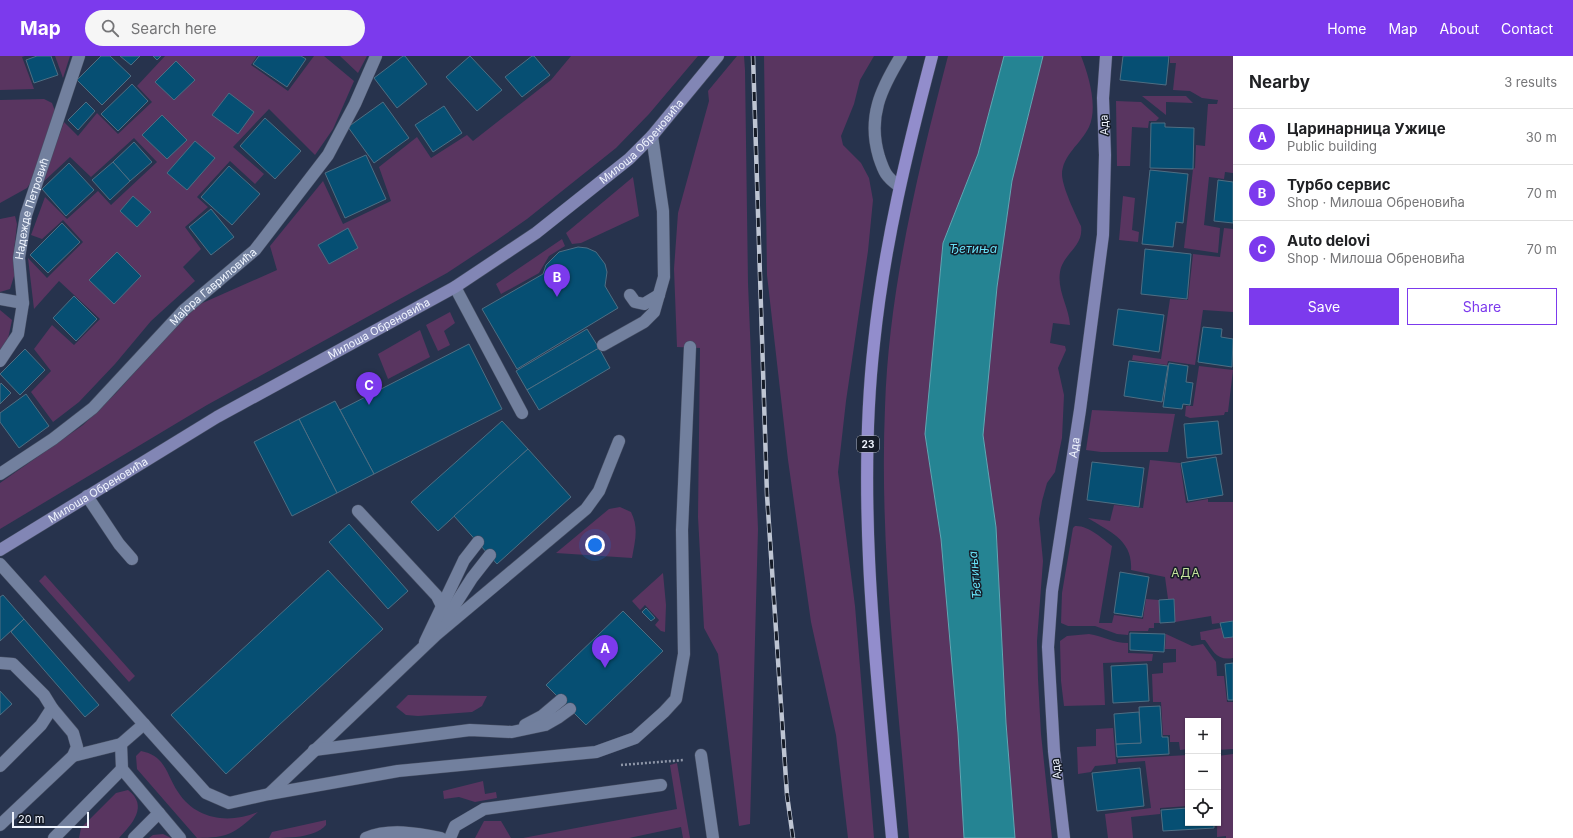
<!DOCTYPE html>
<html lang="en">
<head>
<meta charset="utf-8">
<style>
	body { margin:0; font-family:Inter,sans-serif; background:#f6f6f6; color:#202124 }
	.controls { position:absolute; right:12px; bottom:12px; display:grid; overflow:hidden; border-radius:0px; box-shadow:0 1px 3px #0004 }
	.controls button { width:36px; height:36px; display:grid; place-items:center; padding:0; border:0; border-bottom:1px solid #e0e0e0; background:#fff; color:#202124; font:20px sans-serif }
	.scale { position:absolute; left:12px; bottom:10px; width:77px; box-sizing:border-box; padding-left:4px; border:2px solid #eff4fe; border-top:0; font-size:11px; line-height:14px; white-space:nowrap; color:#eff4fe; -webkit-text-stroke:3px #151b27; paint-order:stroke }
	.you { position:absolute; left:595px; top:489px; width:14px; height:14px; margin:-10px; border:3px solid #fff; border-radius:50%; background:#1a73e8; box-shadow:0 0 0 6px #1a73e833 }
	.badge { display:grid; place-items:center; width:26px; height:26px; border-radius:50%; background:#7c3aed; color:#fff; font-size:13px; font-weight:700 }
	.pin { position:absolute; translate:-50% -33px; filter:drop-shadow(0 1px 2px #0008) }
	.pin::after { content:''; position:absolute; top:21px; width:14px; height:12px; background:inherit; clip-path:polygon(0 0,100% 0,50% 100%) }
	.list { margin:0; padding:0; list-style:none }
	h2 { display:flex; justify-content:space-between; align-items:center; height:52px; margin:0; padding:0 16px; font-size:17px }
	h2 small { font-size:13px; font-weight:400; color:#757577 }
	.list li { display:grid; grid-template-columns:26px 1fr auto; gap:12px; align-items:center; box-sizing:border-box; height:56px; padding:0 16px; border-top:1px solid #e0e0e0 }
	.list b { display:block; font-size:15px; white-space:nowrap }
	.list p { margin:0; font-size:13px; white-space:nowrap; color:#757577 }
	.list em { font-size:13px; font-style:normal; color:#757577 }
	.actions { display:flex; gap:8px; padding:12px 16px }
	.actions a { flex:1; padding:9px 0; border:1px solid #7c3aed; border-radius:0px; text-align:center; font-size:14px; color:#7c3aed }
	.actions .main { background:#7c3aed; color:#fff }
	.icon { flex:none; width:22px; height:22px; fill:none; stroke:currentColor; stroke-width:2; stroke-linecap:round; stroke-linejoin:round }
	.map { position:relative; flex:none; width:1233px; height:782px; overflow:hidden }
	header { display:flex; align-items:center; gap:24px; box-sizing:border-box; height:56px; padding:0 20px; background:#7c3aed; color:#fff }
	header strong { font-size:19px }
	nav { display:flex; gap:22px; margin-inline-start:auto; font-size:14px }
	.search { width:280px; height:36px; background:#f6f6f6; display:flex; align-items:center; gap:10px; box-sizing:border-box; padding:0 14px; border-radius:22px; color:#757577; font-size:15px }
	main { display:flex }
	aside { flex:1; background:#fff }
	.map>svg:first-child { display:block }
	.green { fill:#593560 }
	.water { fill:#258493; stroke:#62a6b3 }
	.building { fill:#064f73; stroke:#4e6e83 }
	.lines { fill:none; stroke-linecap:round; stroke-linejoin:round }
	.lane-casing { stroke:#464e63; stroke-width:13 }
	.street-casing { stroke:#464e63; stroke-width:13 }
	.secondary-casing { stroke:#464e63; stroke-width:13 }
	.primary-casing { stroke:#464e63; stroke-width:13 }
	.path { stroke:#8e96a8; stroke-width:2.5; stroke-dasharray:2 2; stroke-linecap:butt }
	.lane { stroke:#72809e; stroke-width:12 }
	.street { stroke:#72809e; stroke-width:12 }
	.secondary { stroke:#8286b5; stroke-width:12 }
	.primary { stroke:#928dcc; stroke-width:12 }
	.rail-casing { stroke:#bec5d3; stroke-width:4.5 }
	.rail { stroke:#151b27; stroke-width:3; stroke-dasharray:9; stroke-linecap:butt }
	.labels { text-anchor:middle; stroke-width:3; stroke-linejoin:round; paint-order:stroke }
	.shield { fill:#151b27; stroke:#aeb3be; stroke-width:1 }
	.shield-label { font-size:10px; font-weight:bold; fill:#eff4fe }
	.street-label { font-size:11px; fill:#eff4fe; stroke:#151b27 }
	.water-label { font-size:12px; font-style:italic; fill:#68e1f6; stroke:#151b27 }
	.neighbourhood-label { font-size:12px; letter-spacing:1px; fill:#c5e49c; stroke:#151b27 }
</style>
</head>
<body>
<header>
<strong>Map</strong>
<div class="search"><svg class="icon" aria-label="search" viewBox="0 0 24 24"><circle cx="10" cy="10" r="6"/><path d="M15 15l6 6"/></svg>Search here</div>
<nav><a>Home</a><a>Map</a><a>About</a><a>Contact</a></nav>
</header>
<main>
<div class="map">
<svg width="1233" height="782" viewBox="0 0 1233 782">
	<rect width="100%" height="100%" fill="#27334d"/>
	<!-- green -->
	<g class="green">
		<polygon points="0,0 25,0 22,1 34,33 0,34"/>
		<polygon points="55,0 70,0 63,22"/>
		<polygon points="165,0 257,0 251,9 288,35 314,0 324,0 354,25 333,73 315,99 269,53 233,91 264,118 255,128 230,105 197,141 208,151 185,171 201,193 183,211 195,225 151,265 115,308 79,346 53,366 31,336 51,315 34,293 52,269 74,289 100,263 59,225 34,253 28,202 47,222 83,186 63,164 42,183 31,179 45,141 67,163 98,135 111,149 157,106 134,82 91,121 70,101 41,128 64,66 78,80 97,57 118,78 152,46 137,30"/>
		<polygon points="340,0 367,0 358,17"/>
		<polygon points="571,0 698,0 649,58 616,92 527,163 497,184 447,217 207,349 0,473 0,427 83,369 116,337 166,282 198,249 277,214 270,190 323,125 343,168 391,145 379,111 417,81 431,102 467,79 473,85 551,24"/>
		<polygon points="737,0 744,0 745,14 748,227 758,473 750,768 739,770 718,598 704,572 698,461 700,292 677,291 674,213 678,157 709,45 708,35"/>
		<polygon points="764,0 874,0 860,24 854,48 841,80 843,89 861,107 869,122 873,144 868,195 846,345 838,416 855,550 874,782 848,782 836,679 811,566 788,404 767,219"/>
		<path d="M948,0H1004L978,98L943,187L925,378L941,483L958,677L964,782H909C898,638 879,495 885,351C889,232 918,115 948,0Z"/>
		<path d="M1043,0H1081C1089,20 1098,51 1089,71C1081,88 1062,99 1062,119C1063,133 1075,157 1081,170C1084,191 1063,197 1060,216C1057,235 1069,251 1070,269L1053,267L1050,287L1065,290L1066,294L1058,312L1064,339L1062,382L1055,416L1047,427L1042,445L1039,463L1043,505L1037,585L1038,623L1041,678L1052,782H1015L1006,667L996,471L983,379L997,231L1012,125Z"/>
		<polygon points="1170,0 1233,0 1233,117 1225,116 1224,123 1209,121 1204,169 1220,172 1218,197 1184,192 1193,113 1195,112 1196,89 1205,90 1208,48 1217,48 1218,44 1202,42 1190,35 1173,34 1176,7 1170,7"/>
		<polygon points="1142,40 1186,40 1193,47 1166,46 1166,59"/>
		<polygon points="44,43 52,47 55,55 33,123 27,132 0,147 0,44"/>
		<polygon points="1116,45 1141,46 1159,62 1156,65 1149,65 1148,72 1132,71 1130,110 1117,110"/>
		<polygon points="633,121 639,160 581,187 572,188 566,177"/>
		<polygon points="1123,140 1135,142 1132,174 1139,176 1138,186 1119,184"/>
		<polygon points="15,160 17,168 14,195 15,217 10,233 0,236 0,163"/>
		<polygon points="1224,172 1233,173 1233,256 1203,254 1195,309 1168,305 1167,309 1132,304 1133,299 1161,303 1170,243 1188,244 1193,198 1220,201"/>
		<polygon points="562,183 565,190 549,200 539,217 501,238 496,228"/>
		<polygon points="0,254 12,264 8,283 0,294"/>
		<polygon points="450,256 455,267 444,275 450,289 438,295 426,269"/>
		<polygon points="420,274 430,301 388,323 378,298"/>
		<polygon points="1199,310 1233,314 1228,356 1225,356 1224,359 1190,362 1185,360 1186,350 1193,350"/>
		<polygon points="1092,354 1175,358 1168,396 1101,396 1086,394"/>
		<path d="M1150,404L1180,407L1186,447L1208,443V446H1233V565L1212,568L1211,560L1175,566L1174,543H1168L1165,521L1131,514C1133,484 1110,476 1088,462L1110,465L1114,449L1143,452Z"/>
		<path d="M620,451L631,456C639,472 635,485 632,502L556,497L609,453Z"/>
		<path d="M1075,470C1088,469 1103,483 1112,490L1099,567H1112L1114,559L1143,563L1146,543L1159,544L1160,567H1154V572H1149L1148,575H1129L1128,579L1117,578L1095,570H1068L1061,567L1062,537L1073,472Z"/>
		<polygon points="663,517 666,549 665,576 661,575 655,569 659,564 645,549 640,554 632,545"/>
		<polygon points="45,519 135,620 129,626 39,525"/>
		<path d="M1221,572L1224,582L1233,581V602C1217,605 1213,595 1205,584H1201L1200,576Z"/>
		<path d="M1089,578C1103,580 1113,587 1128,587V597L1153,598L1152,605L1103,607L1105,649L1064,650L1061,625L1060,585L1067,580Z"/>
		<polygon points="1166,578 1192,590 1203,588 1216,606 1217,620 1224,620 1227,646 1233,646 1233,693 1218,694 1218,665 1188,665 1188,693 1180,694 1179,686 1170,686 1170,679 1163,679 1161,646 1153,646 1152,618 1163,617 1163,607 1176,606 1176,593 1165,593"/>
		<polygon points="408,639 487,640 482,650 472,656 418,660 406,659 396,651"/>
		<polygon points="1113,672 1116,708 1095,710 1091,716 1078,718 1077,691 1096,690 1096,673"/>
		<path d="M141,695C166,700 166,718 178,736C196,764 229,768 258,756C235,777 229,782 197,782L137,713L136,700Z"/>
		<polygon points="1233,698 1233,782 1226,782 1226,780 1217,781 1218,700"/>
		<polygon points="1188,699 1188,750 1160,752 1160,758 1131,761 1133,782 1108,782 1105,758 1151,752 1145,705 1118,707 1118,703"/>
		<polygon points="677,707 690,782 683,782 681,771 629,782 523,782 677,753 670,709"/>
		<polygon points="483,725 485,738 496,736 497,742 475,746 459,741 444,743 443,735"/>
		<path d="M128,734C149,750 132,768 119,782H79L81,772L116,737Z"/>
		<path d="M326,764V769C315,782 287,782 269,782L272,776Z"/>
		<polygon points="484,765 501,765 511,782 475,782"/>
		<polygon points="163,778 171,782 149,782 153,779"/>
	</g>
	<!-- water -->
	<polygon class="water" points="1004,0 1043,0 1012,125 997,231 983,379 996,471 1006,667 1015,782 964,782 958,677 941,483 925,378 943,187 978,98"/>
	<!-- building -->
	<g class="building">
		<polygon points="37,0 51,0 58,19 34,27 26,4"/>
		<polygon points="101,0 110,0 131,20 102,49 77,24"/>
		<polygon points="120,0 140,0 131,9"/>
		<polygon points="153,0 161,0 157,4"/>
		<polygon points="259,0 301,0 306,3 287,31 253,8"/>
		<polygon points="403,0 405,0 427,28 397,52 374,22"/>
		<polygon points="470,0 502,34 477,55 446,21"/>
		<polygon points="532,0 534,0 550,19 522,41 505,21"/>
		<polygon points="1123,0 1169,0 1166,29 1120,24"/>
		<polygon points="176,5 195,24 174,44 155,26"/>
		<polygon points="132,28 148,45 118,75 101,58"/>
		<polygon points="229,37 254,56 238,78 212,59"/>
		<polygon points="86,46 95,55 78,74 68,64"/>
		<polygon points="383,46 409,82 374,107 348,71"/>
		<polygon points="444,50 462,77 433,96 415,69"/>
		<polygon points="162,59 187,84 167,103 142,79"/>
		<polygon points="265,62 301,95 275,123 240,90"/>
		<polygon points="1151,67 1165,67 1165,71 1194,72 1193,113 1150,112"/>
		<polygon points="195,85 215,102 187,134 167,117"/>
		<polygon points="134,86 152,106 130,125 113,106"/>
		<polygon points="366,99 386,143 345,162 325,117"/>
		<polygon points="113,106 130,125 110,144 92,124"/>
		<polygon points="69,107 94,134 66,160 42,133"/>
		<polygon points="229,110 260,138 232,169 201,141"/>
		<polygon points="1150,114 1188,118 1183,167 1176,166 1173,191 1142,188"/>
		<polygon points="1218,124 1233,126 1233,167 1214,165"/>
		<polygon points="133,140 151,156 137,171 120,155"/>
		<polygon points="211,153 234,181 211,199 189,171"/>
		<polygon points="62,167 80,186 48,217 30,199"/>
		<polygon points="348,172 358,192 329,208 318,189"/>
		<polygon points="578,191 587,192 596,196 605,208 607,216 605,230 618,252 517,313 482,253 543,218 546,209 559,196"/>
		<polygon points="1145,193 1191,198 1187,243 1141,238"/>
		<polygon points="117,196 141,220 114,248 89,224"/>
		<polygon points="74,240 97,263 76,285 53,262"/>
		<polygon points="1118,253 1164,259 1159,296 1113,289"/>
		<polygon points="1203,271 1222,273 1221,281 1233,283 1232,311 1198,306"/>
		<polygon points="587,273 599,292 527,334 516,315"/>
		<polygon points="469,288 502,353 374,418 340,354"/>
		<polygon points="599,292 610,312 539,354 527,334"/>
		<polygon points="25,293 45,314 20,339 0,318"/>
		<polygon points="1129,305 1168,310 1162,346 1124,340"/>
		<polygon points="1169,307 1188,310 1186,326 1193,327 1190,349 1183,348 1182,353 1163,351"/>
		<polygon points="1,327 11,337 0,348 0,329"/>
		<polygon points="26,338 49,370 19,392 0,366 0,357"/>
		<polygon points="335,345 374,418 337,437 299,363"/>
		<polygon points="299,363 337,437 292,460 254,386"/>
		<polygon points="502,365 528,393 438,475 411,446"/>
		<polygon points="1218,365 1222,398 1187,402 1184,368"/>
		<polygon points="528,393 571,441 497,508 454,460"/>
		<polygon points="1216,401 1223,439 1188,445 1181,407"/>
		<polygon points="1092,406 1144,412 1139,451 1087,444"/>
		<polygon points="349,468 408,535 388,553 329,486"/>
		<polygon points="328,514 383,573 226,718 171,659"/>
		<polygon points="1120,516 1149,521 1142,561 1114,557"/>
		<polygon points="3,539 24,563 0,585 0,541"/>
		<polygon points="1174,543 1175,566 1160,567 1159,544"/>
		<polygon points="646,552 655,562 651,565 642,556"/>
		<polygon points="623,555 663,595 586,669 546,629"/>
		<polygon points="24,563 99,649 85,661 11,576"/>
		<polygon points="1233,565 1233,581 1224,582 1220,567"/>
		<polygon points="1130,577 1165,578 1164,596 1130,594"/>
		<polygon points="1233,607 1233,644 1228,644 1225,608"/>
		<polygon points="1147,608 1149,645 1113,647 1111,610"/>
		<polygon points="0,635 12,648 0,659"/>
		<polygon points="1160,650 1162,681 1168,681 1169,698 1117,701 1116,688 1141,687 1139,651"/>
		<polygon points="1139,656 1141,687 1116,688 1114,658"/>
		<polygon points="1140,712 1144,750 1097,755 1092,717"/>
		<polygon points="1188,752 1188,767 1214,767 1214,772 1163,775 1161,754"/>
	</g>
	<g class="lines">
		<!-- lane casing -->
		<g class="lane-casing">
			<g id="lane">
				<path d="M899,130C886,121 884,116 879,101C867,61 881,33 901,0"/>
				<polyline points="455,231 522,357"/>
				<polyline points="630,239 635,246 644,248 659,239"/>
				<polyline points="603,289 644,266 654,256 664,221 663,155 652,80"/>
				<polyline points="87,440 119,488 132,503"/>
				<polyline points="358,455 437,540 442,550"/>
				<polyline points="0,508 206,737 229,747 269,738 436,579 586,453 599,435 619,385"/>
				<polyline points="442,569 472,522 490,499"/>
				<polyline points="425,586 464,504 478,486"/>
				<polyline points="0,607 13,608 44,639 52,652 41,669 0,710"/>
				<polyline points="525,669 542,660 561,644"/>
				<polyline points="121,688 122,713 180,782"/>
				<polyline points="314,694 470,674 512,676 545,669 559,661 570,653"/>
				<polyline points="701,699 713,782"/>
				<polyline points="73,700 121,688 144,668"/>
				<polyline points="269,738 398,715 596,696 635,682 664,656 676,643 684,598 682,474 690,291"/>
				<polyline points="0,769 73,700 77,691 73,677 52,652"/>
				<polyline points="54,782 122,713"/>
				<polyline points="134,782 159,757"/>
				<path d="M366,782C389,772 417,777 441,782"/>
				<polyline points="450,782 455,770 484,753 661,729"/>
			</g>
		</g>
		<!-- street casing -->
		<g class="street-casing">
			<g id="street">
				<polyline points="0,243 23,247"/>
				<path id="s1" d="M0,305L18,278L23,247L19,202L26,159L79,0"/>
				<path id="s2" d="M0,418L53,383L93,352L184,254L255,194L328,99L355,48L376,0"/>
			</g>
		</g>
		<!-- secondary casing -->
		<g class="secondary-casing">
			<g id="secondary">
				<path id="s3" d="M0,494L217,361L455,231L536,177L629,103L652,80L718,0"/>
				<path id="s4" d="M1064,782L1054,695L1048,591L1052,535L1080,354L1103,179L1105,99L1103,42L1106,0"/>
			</g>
		</g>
		<!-- primary casing -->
		<g class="primary-casing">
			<path id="primary" d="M892,782C877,622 856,447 874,287C884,190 907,95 932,0"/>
		</g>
		<!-- path -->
		<polyline class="path" points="621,709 684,704"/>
		<!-- lane -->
		<use href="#lane" class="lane"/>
		<!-- street -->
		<use href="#street" class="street"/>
		<!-- secondary -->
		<use href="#secondary" class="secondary"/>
		<!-- primary -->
		<use href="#primary" class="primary"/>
		<!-- rail casing -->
		<g class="rail-casing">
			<polyline id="rail" points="753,0 767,439 787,739 793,782"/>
		</g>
		<!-- rail -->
		<use href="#rail" class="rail"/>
	</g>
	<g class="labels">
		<!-- shield labels -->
		<rect class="shield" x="857" y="380" width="22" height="16" rx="3"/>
		<g class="shield-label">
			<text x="868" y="392">23</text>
		</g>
		<!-- street labels -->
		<g class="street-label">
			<text transform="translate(1104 69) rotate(-92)" y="4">Ада</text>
			<text dy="4" stroke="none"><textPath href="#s3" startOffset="763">Милоша Обреновића</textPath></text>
			<text dy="4" stroke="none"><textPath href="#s1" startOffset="160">Надежде Петровић</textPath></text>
			<text dy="4" stroke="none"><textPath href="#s2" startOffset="285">Мајора Гавриловића</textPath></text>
			<text dy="4" stroke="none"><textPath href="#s3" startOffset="439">Милоша Обреновића</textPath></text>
			<text dy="4" stroke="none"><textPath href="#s4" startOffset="393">Ада</textPath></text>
			<text dy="4" stroke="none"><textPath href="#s3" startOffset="115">Милоша Обреновића</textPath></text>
			<text transform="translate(1056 713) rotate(-96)" y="4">Ада</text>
		</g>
		<!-- water labels -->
		<g class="water-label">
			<text x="973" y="197">Ђетиња</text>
			<text transform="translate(975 519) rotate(-95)" y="4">Ђетиња</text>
		</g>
		<!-- neighbourhood labels -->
		<g class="neighbourhood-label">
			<text x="1186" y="521">АДА</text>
		</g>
	</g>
</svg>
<div class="controls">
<button>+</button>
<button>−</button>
<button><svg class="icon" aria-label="locate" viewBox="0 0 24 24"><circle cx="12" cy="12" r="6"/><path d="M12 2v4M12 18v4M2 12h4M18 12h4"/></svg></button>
</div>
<div class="scale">20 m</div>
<div class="you"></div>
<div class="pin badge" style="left:605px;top:612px">A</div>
<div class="pin badge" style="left:557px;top:241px">B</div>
<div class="pin badge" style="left:369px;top:349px">C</div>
</div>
<aside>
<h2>Nearby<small>3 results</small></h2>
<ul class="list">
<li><span class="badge">A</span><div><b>Царинарница Ужице</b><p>Public building</p></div><em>30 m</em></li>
<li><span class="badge">B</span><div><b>Турбо сервис</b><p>Shop · Милоша Обреновића</p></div><em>70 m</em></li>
<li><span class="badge">C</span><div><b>Auto delovi</b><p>Shop · Милоша Обреновића</p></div><em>70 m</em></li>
</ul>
<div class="actions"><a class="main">Save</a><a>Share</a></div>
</aside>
</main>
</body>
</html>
